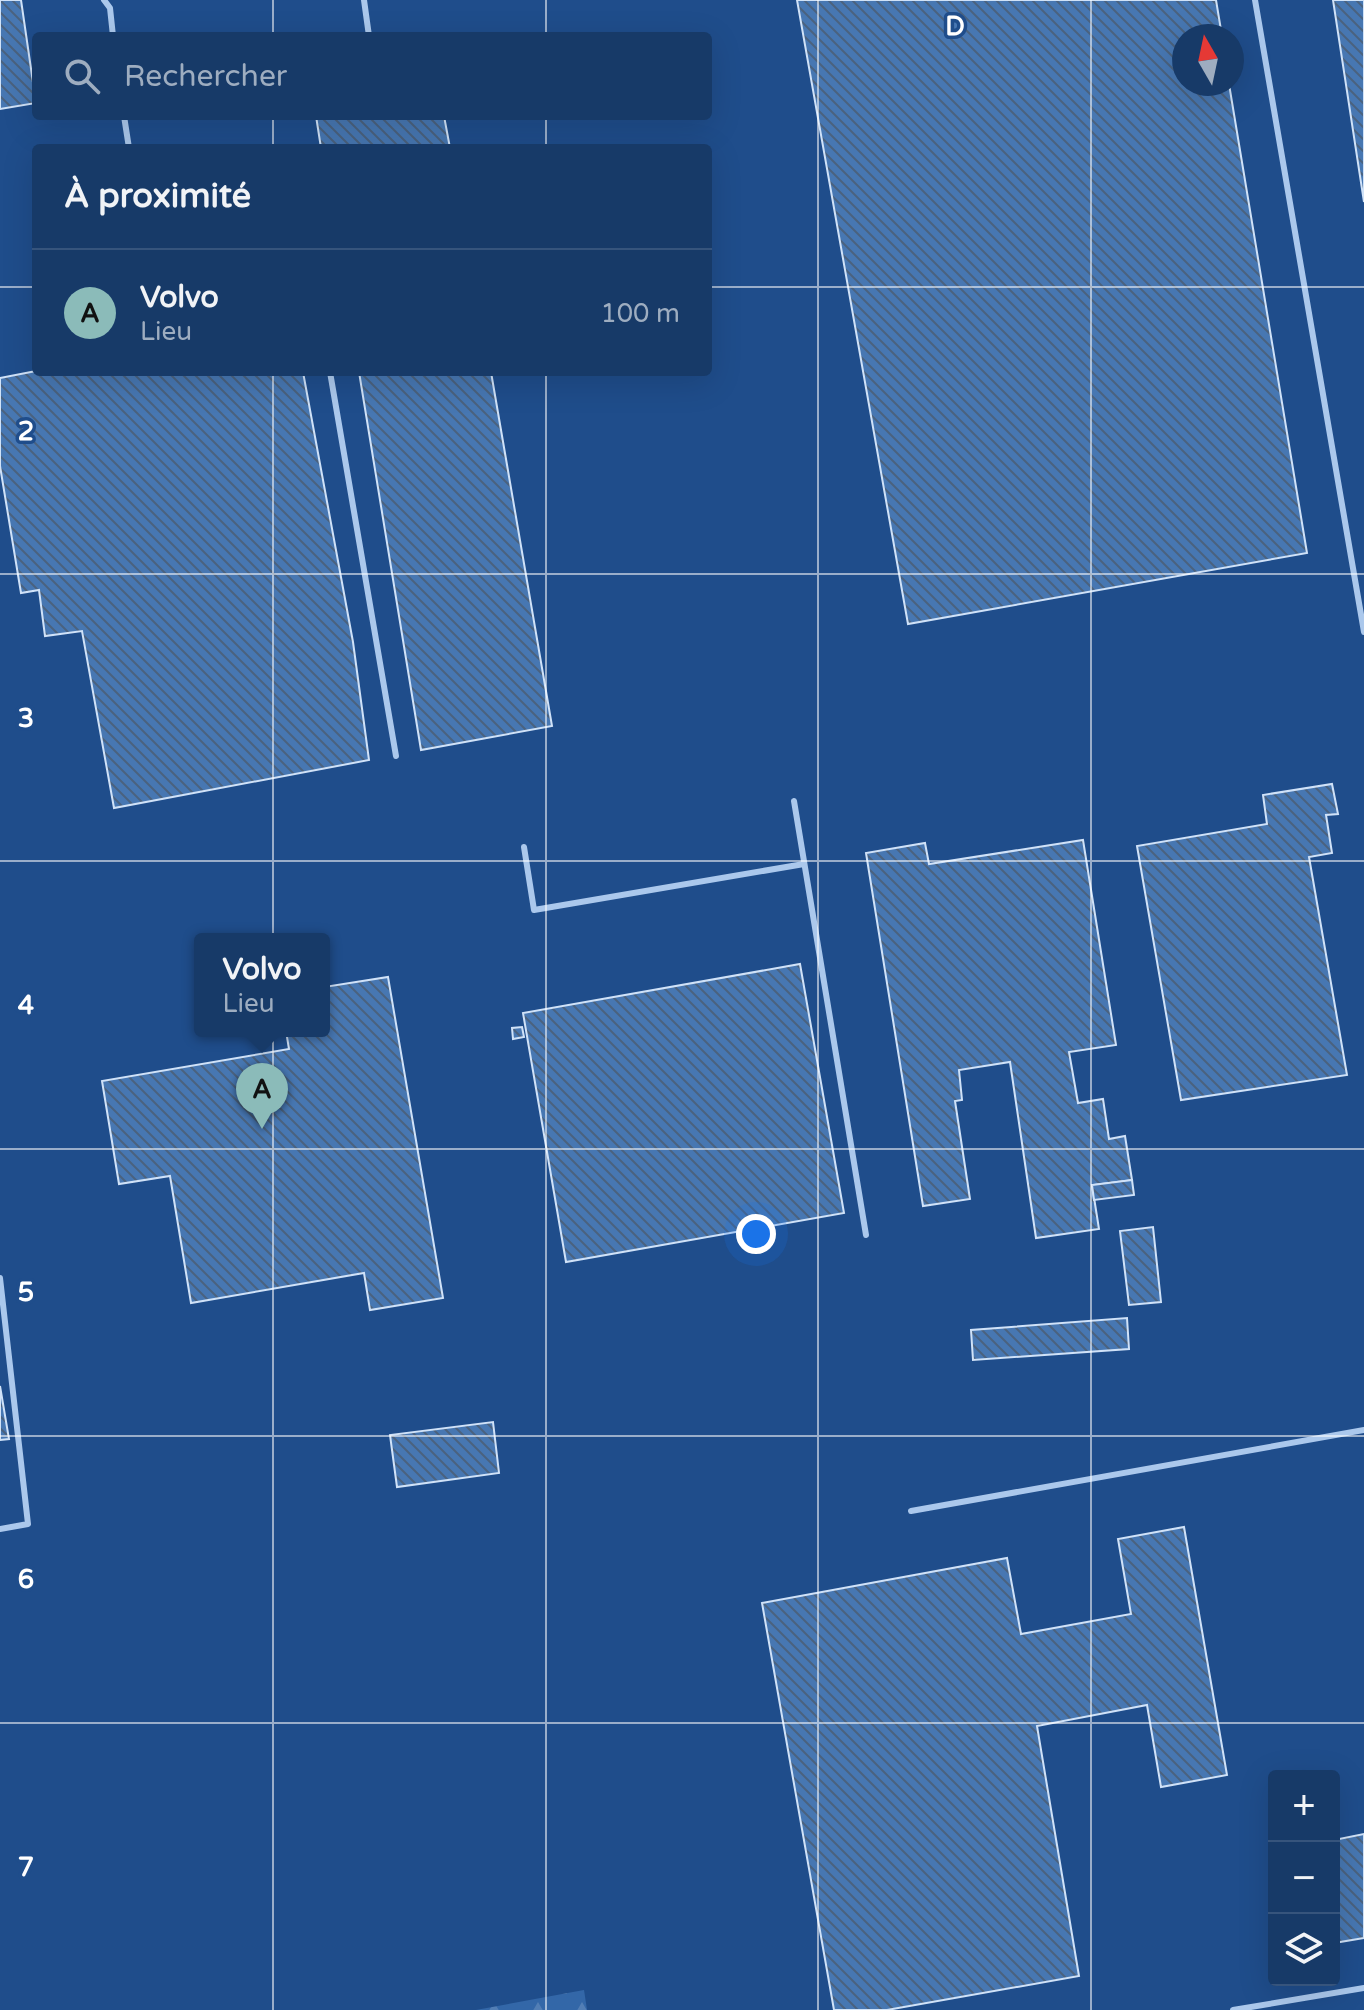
<!DOCTYPE html>
<html lang="fr">
<head>
<meta charset="utf-8">
<style>
	body { margin:0; font-family:"Varela Round",sans-serif; background:#244571; color:#f1f3f6 }
	.controls { position:absolute; right:24px; bottom:24px; display:grid; overflow:hidden; border-radius:8px; box-shadow:0 8px 32px #0002 }
	.controls button { width:72px; height:72px; display:grid; place-items:center; padding:0; border:0; border-bottom:2px solid #36547c; background:#173a68; color:#f1f3f6; font:40px sans-serif }
	.compass { position:absolute; left:1172px; top:24px; width:72px; height:72px; border-radius:50%; background:#173a68; box-shadow:0 8px 32px #0002; rotate:351deg }
	.you { position:absolute; left:756px; top:1234px; width:28px; height:28px; margin:-20px; border:6px solid #fff; border-radius:50%; background:#1a73e8; box-shadow:0 0 0 12px #1a73e833 }
	.badge { display:grid; place-items:center; width:52px; height:52px; border-radius:50%; background:#8bbbb9; color:#111; font-size:26px; font-weight:700 }
	.pin { position:absolute; translate:-50% -66px; filter:drop-shadow(0 2px 4px #0008) }
	.pin::after { content:''; position:absolute; top:42px; width:28px; height:24px; background:inherit; clip-path:polygon(0 0,100% 0,50% 100%) }
	.popup { position:absolute; left:194px; top:933px; width:136px; height:104px; box-sizing:border-box; display:grid; place-content:center; border-radius:8px; background:#173a68; filter:drop-shadow(0 2px 6px #0005); font-size:26px; white-space:nowrap; color:#9eadc0 }
	.popup b { font-size:30px; color:#f1f3f6 }
	.popup::after { content:''; position:absolute; left:50%; top:100%; margin-left:-16px; border:16px solid transparent; border-top-color:#173a68 }
	.list { margin:0; padding:0; list-style:none }
	h2 { display:flex; justify-content:space-between; align-items:center; height:104px; margin:0; padding:0 32px; font-size:34px }
	h2 small { font-size:26px; font-weight:400; color:#9eadc0 }
	.list li { display:grid; grid-template-columns:52px 1fr auto; gap:24px; align-items:center; box-sizing:border-box; height:128px; padding:0 32px; border-top:2px solid #36547c }
	.list b { display:block; font-size:30px; white-space:nowrap }
	.list p { margin:0; font-size:26px; white-space:nowrap; color:#9eadc0 }
	.list em { font-size:26px; font-style:normal; color:#9eadc0 }
	.icon { flex:none; width:44px; height:44px; fill:none; stroke:currentColor; stroke-width:2; stroke-linecap:round; stroke-linejoin:round }
	.map { position:relative; flex:none; width:1364px; height:2010px; overflow:hidden }
	.search { position:absolute; background:#173a68; box-shadow:0 8px 32px #0002; left:32px; top:32px; width:680px; height:88px; display:flex; align-items:center; gap:20px; box-sizing:border-box; padding:0 28px; border-radius:8px; color:#9eadc0; font-size:30px }
	.panel { position:absolute; background:#173a68; box-shadow:0 8px 32px #0002; left:32px; top:144px; width:680px; height:232px; border-radius:8px }
	.map>svg:first-child { display:block }
	.forest { fill:url(#forest-firs) }
	.building { fill:url(#building-back-hatch); stroke:#d0e2f8; stroke-width:2 }
	.lines { fill:none; stroke-linecap:round; stroke-linejoin:round }
	.service { stroke:#abc8ec; stroke-width:6 }
	.grid { fill:none; stroke:#fff; stroke-width:2; stroke-opacity:0.55 }
	.grid-label { font-size:26px; text-anchor:middle; font-weight:bold; fill:#fff; stroke:#1f4d8b; stroke-width:7; stroke-linejoin:round; paint-order:stroke }
</style>
</head>
<body>
<div class="map">
<svg width="1364" height="2010" viewBox="0 0 1364 2010">
	<defs>
		<pattern id="forest-firs" width="22" height="20" patternUnits="userSpaceOnUse" patternTransform="scale(2)"><rect width="22" height="20" fill="#3367a8"/><path d="M5 1l3.5 6h-7zM16 11l3.5 6h-7z" fill="#527eb5"/></pattern>
		<pattern id="building-back-hatch" width="6" height="6" patternUnits="userSpaceOnUse" patternTransform="scale(2)"><rect width="6" height="6" fill="#4777b2"/><path d="M-1 5l2 2M0 0l6 6M5-1l2 2" fill="none" stroke="#4a627f"/></pattern>
	</defs>
	<rect width="100%" height="100%" fill="#1f4d8b"/>
	<!-- forest -->
	<polygon class="forest" points="584,1990 587,2010 476,2010"/>
	<!-- building -->
	<g class="building">
		<polygon points="0,0 21,0 36,103 0,109"/>
		<polygon points="797,0 1216,0 1222,36 1184,36 1184,84 1229,84 1307,553 908,624"/>
		<polygon points="1333,0 1364,0 1364,202"/>
		<polygon points="316,116 444,116 450,148 321,148"/>
		<polygon points="36,371 303,372 353,642 369,760 114,808 82,631 45,636 39,590 21,593 0,466 0,378"/>
		<polygon points="359,372 491,372 552,726 421,750"/>
		<polygon points="1332,784 1338,814 1326,815 1332,853 1309,857 1347,1075 1181,1100 1137,846 1267,824 1263,795"/>
		<polygon points="1083,840 1116,1045 1069,1052 1078,1103 1103,1099 1109,1139 1125,1136 1132,1180 1092,1185 1099,1229 1036,1238 1010,1062 959,1070 962,1100 955,1101 970,1199 923,1206 866,853 925,843 929,864"/>
		<polygon points="800,964 844,1213 566,1262 523,1013"/>
		<polygon points="388,977 443,1298 370,1310 364,1273 191,1303 170,1176 119,1184 102,1081 289,1049 286,1031 324,1031 324,987"/>
		<polygon points="522,1027 524,1037 513,1039 512,1028"/>
		<polygon points="1132,1180 1134,1195 1094,1200 1092,1185"/>
		<polygon points="1153,1227 1161,1302 1129,1305 1120,1231"/>
		<polygon points="1127,1318 1129,1349 973,1360 971,1330"/>
		<polygon points="0,1386 9,1439 0,1440"/>
		<polygon points="493,1422 499,1473 397,1487 390,1435"/>
		<polygon points="1184,1527 1227,1775 1161,1787 1147,1705 1037,1726 1079,1976 887,2010 834,2010 762,1603 1007,1558 1021,1634 1131,1614 1118,1539"/>
		<polygon points="1364,1834 1364,1938 1334,1943 1334,1840"/>
	</g>
	<g class="lines">
		<!-- service -->
		<g class="service">
			<polyline points="104,0 110,8 113,36"/>
			<polyline points="364,0 369,36"/>
			<polyline points="1255,0 1364,632"/>
			<polyline points="124,116 129,148"/>
			<polyline points="330,372 396,756"/>
			<polyline points="794,801 866,1235"/>
			<polyline points="524,847 534,910 804,864"/>
			<polyline points="0,1278 28,1524 0,1529"/>
			<polyline points="911,1511 1364,1430"/>
			<polyline points="1233,2010 1364,1988"/>
		</g>
	</g>
	<!-- grid -->
	<path class="grid" d="M273,0V36M546,0V36M818,0V2010M1091,0V2010M273,116V148M546,116V148M0,287H36M708,287H1364M273,372V2010M546,372V2010M0,574H1364M0,861H1364M0,1149H1364M0,1436H1364M0,1723H1364"/>
	<g class="grid-label">
		<text x="955" y="35">D</text>
		<text x="26" y="440">2</text>
		<text x="26" y="727">3</text>
		<text x="26" y="1014">4</text>
		<text x="26" y="1301">5</text>
		<text x="26" y="1588">6</text>
		<text x="26" y="1876">7</text>
	</g>
</svg>
<div class="controls">
<button>+</button>
<button>−</button>
<button><svg class="icon" aria-label="layers" viewBox="0 0 24 24"><path d="M12 4l9 5-9 5-9-5zM3 14l9 5 9-5"/></svg></button>
</div>
<svg class="compass" viewBox="-18 -18 36 36"><path d="M0-13l5 13h-10z" fill="#e53935"/><path d="M0 13l5-13h-10z" fill="#9eadc0"/></svg>
<div class="you"></div>
<div class="pin badge" style="left:262px;top:1129px">A</div>
<div class="popup"><b>Volvo</b>Lieu</div>
<div class="search"><svg class="icon" aria-label="search" viewBox="0 0 24 24"><circle cx="10" cy="10" r="6"/><path d="M15 15l6 6"/></svg>Rechercher</div>
<section class="panel">
<h2>À proximité<small></small></h2>
<ul class="list">
<li><span class="badge">A</span><div><b>Volvo</b><p>Lieu</p></div><em>100 m</em></li>
</ul>
</section>
</div>
</body>
</html>
